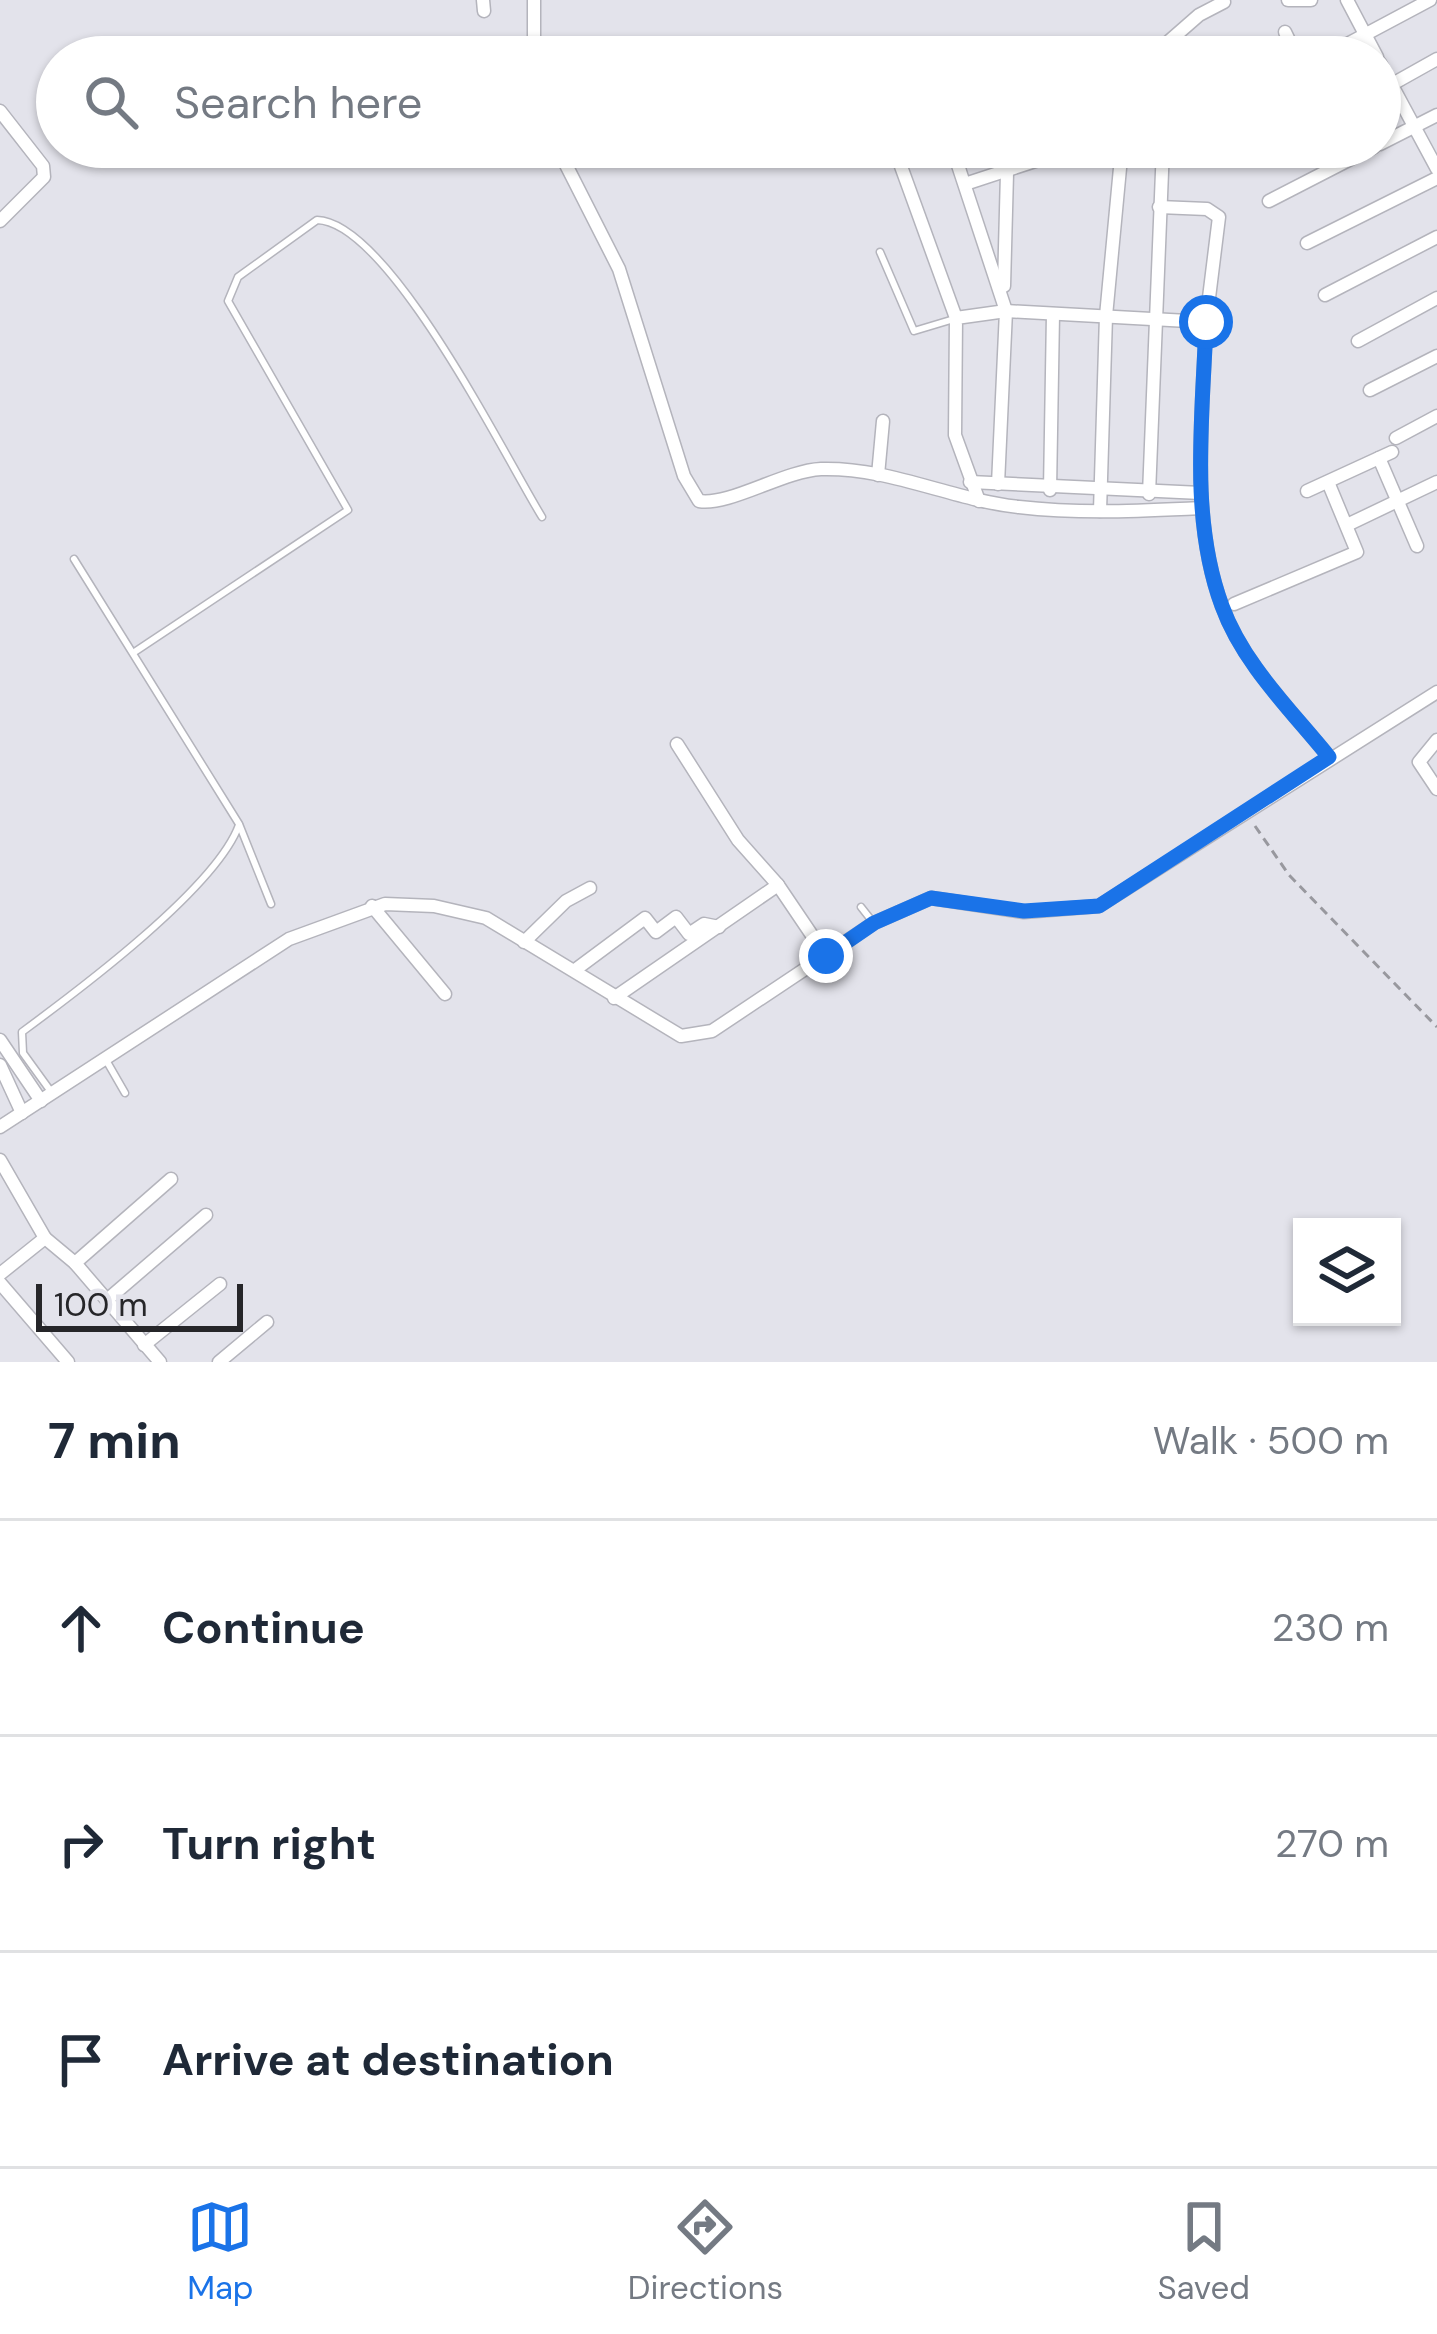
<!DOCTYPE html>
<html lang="en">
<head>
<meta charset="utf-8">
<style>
	body { margin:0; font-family:"DM Sans",sans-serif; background:#f6f6f7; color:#1f2937 }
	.controls { position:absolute; right:36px; bottom:36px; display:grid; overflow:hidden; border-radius:0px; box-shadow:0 3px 9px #0004 }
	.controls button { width:108px; height:108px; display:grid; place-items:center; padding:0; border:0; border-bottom:3px solid #e0e1e3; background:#fff; color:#1f2937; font:60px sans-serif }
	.scale { position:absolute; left:36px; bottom:30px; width:207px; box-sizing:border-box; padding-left:12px; border:6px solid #262629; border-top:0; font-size:33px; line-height:42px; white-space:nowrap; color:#262629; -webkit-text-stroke:9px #e3e3eb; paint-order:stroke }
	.stop { position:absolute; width:36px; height:36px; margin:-27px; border:9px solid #1a73e8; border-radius:50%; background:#fff }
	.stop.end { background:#1a73e8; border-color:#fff; box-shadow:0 3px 12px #0008 }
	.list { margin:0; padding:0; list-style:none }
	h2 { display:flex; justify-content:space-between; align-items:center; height:156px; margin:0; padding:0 48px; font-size:51px }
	h2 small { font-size:39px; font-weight:400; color:#747a83 }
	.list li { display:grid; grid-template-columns:78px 1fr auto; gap:36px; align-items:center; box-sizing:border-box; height:216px; padding:0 48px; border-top:3px solid #e0e1e3 }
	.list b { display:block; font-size:45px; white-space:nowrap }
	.list em { font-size:39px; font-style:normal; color:#747a83 }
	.icon { flex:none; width:66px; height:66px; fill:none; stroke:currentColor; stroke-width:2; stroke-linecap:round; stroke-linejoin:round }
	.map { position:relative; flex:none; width:1437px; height:1362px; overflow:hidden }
	.search { position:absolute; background:#fff; box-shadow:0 3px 9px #0004; left:36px; right:36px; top:36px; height:132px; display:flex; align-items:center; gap:30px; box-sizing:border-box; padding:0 42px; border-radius:66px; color:#747a83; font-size:45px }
	.sheet { height:804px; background:#fff }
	nav { display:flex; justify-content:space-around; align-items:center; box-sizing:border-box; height:168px; border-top:3px solid #e0e1e3; background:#fff; font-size:33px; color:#747a83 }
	nav a { display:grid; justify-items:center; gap:6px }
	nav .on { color:#1a73e8 }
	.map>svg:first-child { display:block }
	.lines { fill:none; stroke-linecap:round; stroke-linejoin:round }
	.lane-casing { stroke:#b4b4bc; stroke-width:9 }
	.street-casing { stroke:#b4b4bc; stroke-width:15 }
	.path { stroke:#98989e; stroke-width:3; stroke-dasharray:9 6; stroke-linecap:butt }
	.lane { stroke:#fff; stroke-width:6 }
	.street { stroke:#fff; stroke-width:12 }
	.route { stroke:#1a73e8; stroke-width:15 }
</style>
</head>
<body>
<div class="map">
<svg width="1437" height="1362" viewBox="0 0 1437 1362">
	<rect width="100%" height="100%" fill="#e3e3eb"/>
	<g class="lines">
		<!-- lane casing -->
		<g class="lane-casing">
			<g id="lane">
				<polyline points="880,252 914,331 954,319"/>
				<polyline points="74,559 239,824 271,904"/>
				<path d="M136,651L348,510L228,301L238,277L317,220C389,222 504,455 542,517"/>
				<polyline points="861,907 872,921"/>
				<polyline points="106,1060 125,1093"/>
				<path d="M52,1093L23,1053L22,1032C79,990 216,888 239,825"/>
			</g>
		</g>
		<!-- street casing -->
		<g class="street-casing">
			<g id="street">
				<polyline points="483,0 484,11"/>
				<polyline points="1288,0 1311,0"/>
				<polyline points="1347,0 1377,57"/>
				<polyline points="1285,32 1297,57"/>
				<polyline points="1234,54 1236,57"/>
				<polyline points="534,57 534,0"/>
				<polyline points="1151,57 1199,15 1224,2"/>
				<polyline points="1323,57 1430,0"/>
				<polyline points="1380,63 1437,169"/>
				<polyline points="1380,91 1437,59"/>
				<polyline points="0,111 43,166 44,177 0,221"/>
				<polyline points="1380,144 1437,115"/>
				<path d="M557,147L619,269L684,476L699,501C730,506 783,471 821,469C890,467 952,500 1019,507C1079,514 1141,511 1202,508"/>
				<polyline points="894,147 956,318"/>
				<polyline points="952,147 1006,311 998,484"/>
				<polyline points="1247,158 1268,147"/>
				<polyline points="965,184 1078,147"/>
				<polyline points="1269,201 1374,147"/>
				<polyline points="1159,207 1207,209 1219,217 1206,322"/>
				<polyline points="1307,243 1437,178"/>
				<polyline points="1004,286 1007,173"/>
				<polyline points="1325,295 1437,237"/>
				<polyline points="1358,341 1437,298"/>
				<polyline points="1370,390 1437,356"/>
				<polyline points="1396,438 1437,416"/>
				<polyline points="1379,458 1417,546"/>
				<polyline points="878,475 883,421"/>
				<polyline points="970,482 1201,493"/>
				<polyline points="1050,490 1053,314"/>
				<polyline points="1307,491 1392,452"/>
				<polyline points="1149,494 1163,147"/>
				<path d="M979,501L955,435L956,318L1006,311L1206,322C1203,415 1189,517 1222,606C1243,664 1291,710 1329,757"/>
				<polyline points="1100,511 1106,316 1122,147"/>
				<polyline points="1347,525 1437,482"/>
				<polyline points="1234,604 1357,552 1328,482"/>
				<polyline points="1437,740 1419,762 1437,789"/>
				<polyline points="677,744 738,840 778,885"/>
				<polyline points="372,906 445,994"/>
				<polyline points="524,942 566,901 590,888"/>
				<polyline points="575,970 645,918 656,932 676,917 689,934 704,924 719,927"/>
				<polyline points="614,998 778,885 826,956"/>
				<polyline points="0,1040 41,1101"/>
				<polyline points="0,1065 22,1113"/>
				<polyline points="0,1127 289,939 385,904 434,906 486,918 681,1036 712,1031 874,923 931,898 1024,912 1099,906 1437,692"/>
				<polyline points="0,1160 45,1238"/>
				<polyline points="75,1263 171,1179"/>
				<polyline points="0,1274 45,1238 75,1263 160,1362"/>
				<polyline points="0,1283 68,1362"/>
				<polyline points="107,1300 206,1215"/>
				<polyline points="144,1345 220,1284"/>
				<polyline points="219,1362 267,1322"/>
			</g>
		</g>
		<!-- path -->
		<polyline class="path" points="1255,826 1289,875 1437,1027"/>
		<!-- lane -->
		<use href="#lane" class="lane"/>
		<!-- street -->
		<use href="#street" class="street"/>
	</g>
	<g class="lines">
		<!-- route -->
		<path class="route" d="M826,956L874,923L931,898L1024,911L1099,906L1329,757C1291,710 1243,664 1222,606C1189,517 1203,414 1206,322"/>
	</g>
</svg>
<div class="controls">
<button><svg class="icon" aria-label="layers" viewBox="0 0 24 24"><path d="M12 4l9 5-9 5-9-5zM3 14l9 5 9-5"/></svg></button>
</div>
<div class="scale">100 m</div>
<div class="stop" style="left:1206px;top:322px"></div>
<div class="stop end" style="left:826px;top:956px"></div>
<div class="search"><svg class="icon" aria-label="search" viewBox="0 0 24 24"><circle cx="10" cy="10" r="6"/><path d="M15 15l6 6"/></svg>Search here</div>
</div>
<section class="sheet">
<h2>7 min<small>Walk · 500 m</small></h2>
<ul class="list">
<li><svg class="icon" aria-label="ahead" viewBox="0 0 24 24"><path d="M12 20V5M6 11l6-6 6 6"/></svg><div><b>Continue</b></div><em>230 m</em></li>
<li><svg class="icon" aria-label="right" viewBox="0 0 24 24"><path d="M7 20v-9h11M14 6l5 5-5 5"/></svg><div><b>Turn right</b></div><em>270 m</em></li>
<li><svg class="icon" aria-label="arrive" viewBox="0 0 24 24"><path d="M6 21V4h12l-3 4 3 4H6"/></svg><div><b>Arrive at destination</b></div></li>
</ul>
</section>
<nav>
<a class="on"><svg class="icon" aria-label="map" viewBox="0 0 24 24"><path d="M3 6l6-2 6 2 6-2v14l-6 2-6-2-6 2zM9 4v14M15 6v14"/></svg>Map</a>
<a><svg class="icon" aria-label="directions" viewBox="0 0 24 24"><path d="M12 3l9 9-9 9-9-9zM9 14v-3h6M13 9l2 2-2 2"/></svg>Directions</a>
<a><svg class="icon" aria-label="saved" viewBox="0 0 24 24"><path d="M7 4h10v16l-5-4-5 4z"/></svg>Saved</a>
</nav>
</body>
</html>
